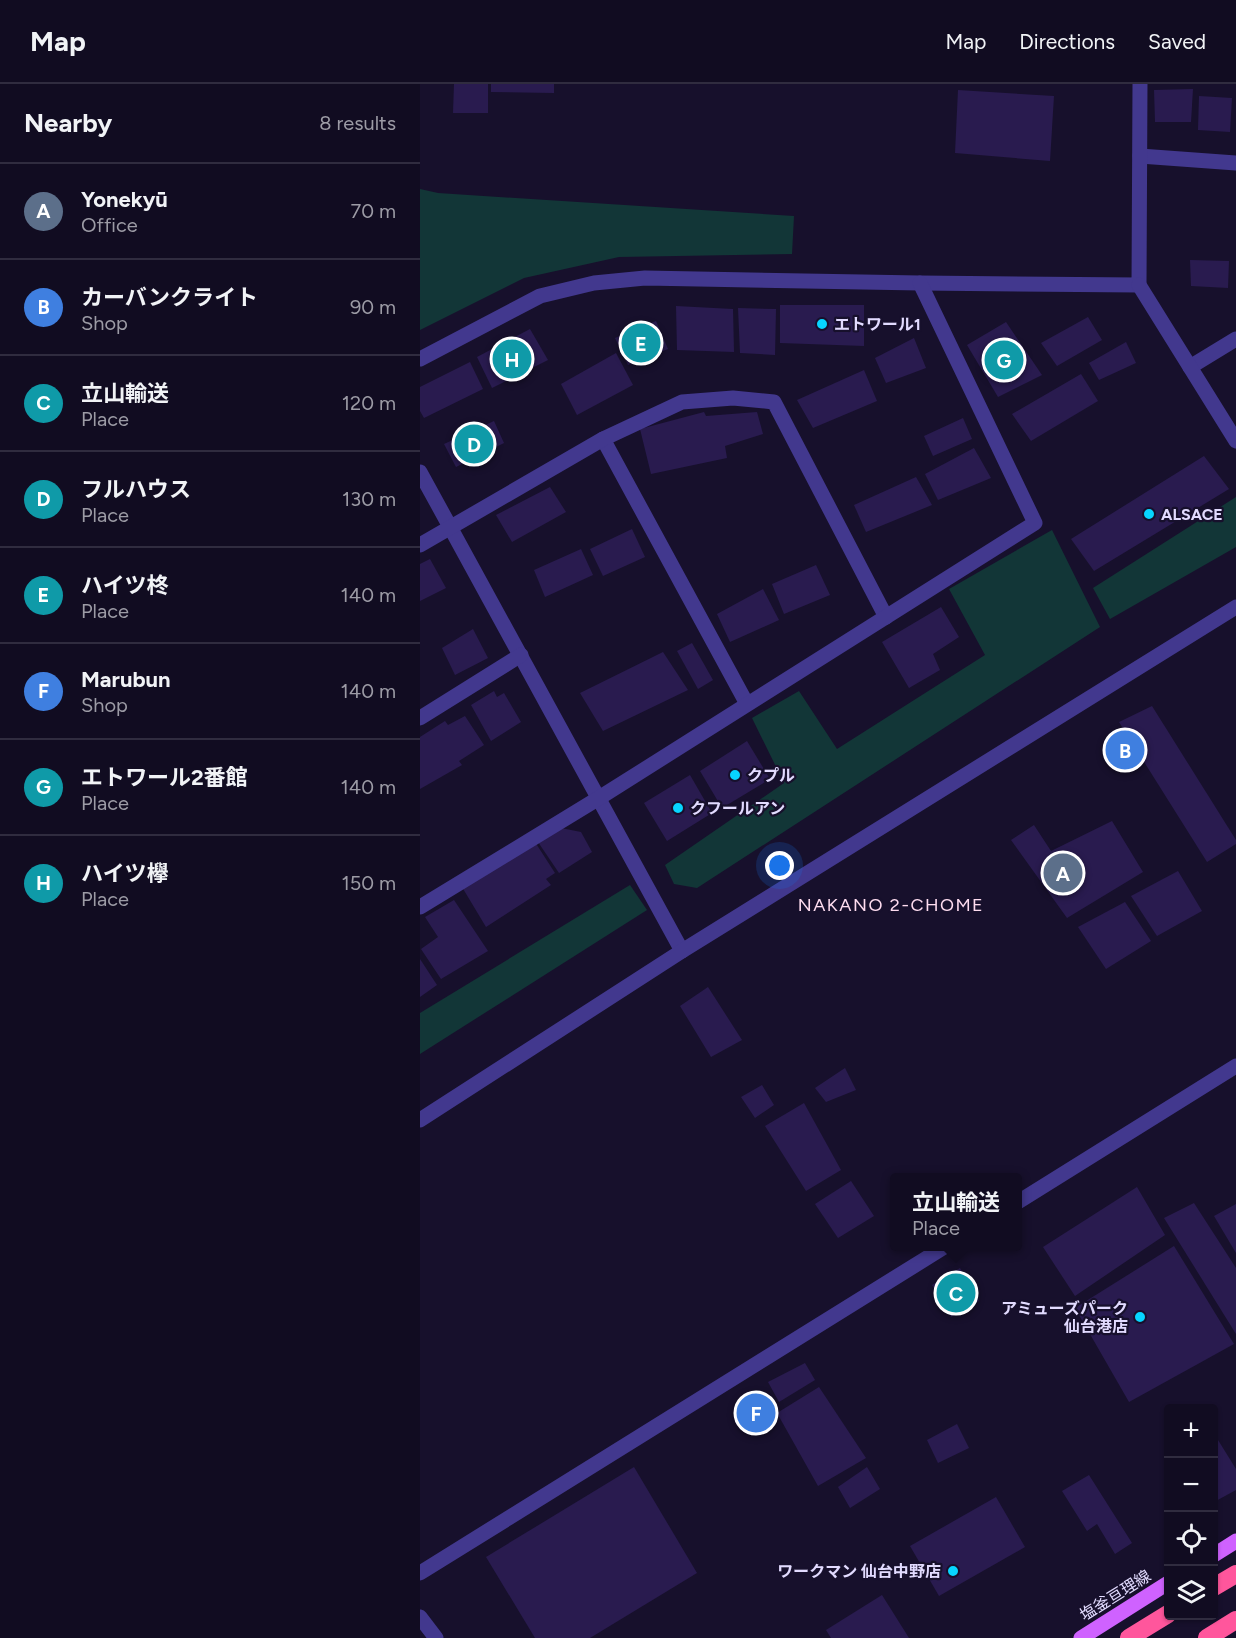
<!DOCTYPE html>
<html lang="en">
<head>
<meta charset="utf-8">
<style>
	body { margin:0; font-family:Figtree,"Noto Sans JP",sans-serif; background:#1a152a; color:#f1f3f6 }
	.controls { position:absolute; right:18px; bottom:18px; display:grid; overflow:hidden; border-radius:6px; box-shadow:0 2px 4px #0004 }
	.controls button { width:54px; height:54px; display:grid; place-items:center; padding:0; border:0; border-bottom:2px solid #302c3f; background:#110c21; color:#f1f3f6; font:30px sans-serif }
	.you { position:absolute; left:360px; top:782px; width:21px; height:21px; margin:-15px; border:4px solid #fff; border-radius:50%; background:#1a73e8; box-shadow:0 0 0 9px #1a73e833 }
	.badge { display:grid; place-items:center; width:39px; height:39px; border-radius:50%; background:#d93025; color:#fff; font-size:20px; font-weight:700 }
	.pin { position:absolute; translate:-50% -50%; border:3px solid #fff; box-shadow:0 2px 6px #0006 }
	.popup { position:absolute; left:470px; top:1089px; width:132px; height:78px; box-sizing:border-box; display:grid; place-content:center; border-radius:6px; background:#110c21; filter:drop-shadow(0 2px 4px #0005); font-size:20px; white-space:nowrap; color:#9c9ba5 }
	.popup b { font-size:22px; color:#f1f3f6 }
	.popup::after { content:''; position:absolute; left:50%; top:100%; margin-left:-12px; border:12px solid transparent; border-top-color:#110c21 }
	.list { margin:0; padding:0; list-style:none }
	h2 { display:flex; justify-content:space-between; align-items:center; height:78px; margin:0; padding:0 24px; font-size:26px }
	h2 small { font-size:20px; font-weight:400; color:#9c9ba5 }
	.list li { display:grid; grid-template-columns:39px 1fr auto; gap:18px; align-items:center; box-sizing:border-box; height:96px; padding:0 24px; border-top:2px solid #302c3f }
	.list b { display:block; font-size:22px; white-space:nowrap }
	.list p { margin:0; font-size:20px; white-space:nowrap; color:#9c9ba5 }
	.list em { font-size:20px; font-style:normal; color:#9c9ba5 }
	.icon { flex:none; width:33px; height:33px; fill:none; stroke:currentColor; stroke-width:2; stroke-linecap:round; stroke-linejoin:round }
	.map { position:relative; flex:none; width:816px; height:1554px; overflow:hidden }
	header { display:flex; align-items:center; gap:36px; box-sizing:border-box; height:84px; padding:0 30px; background:#110c21; border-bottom:2px solid #302c3f }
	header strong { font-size:28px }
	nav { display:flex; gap:33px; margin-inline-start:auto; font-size:21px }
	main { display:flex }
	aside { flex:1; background:#110c21 }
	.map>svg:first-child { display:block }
	.green { fill:#123637 }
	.building { fill:#291b4f }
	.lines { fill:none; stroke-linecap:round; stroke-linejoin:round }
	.minor { stroke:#42388e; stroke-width:15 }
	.tertiary { stroke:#42388e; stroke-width:15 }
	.primary { stroke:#cf62ff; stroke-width:15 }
	.motorway { stroke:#ff569c; stroke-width:18 }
	.poi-dot { fill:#07d5ff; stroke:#17102c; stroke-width:2 }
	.labels { text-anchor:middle; stroke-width:4.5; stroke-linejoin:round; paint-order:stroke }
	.poi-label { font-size:16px; font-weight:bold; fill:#e2dbff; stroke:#17102c; text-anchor:start }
	.street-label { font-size:16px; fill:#e2dbff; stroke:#17102c }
	.neighbourhood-label { font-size:18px; letter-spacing:1.5px; fill:#ffddf0; stroke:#17102c }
</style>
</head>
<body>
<header>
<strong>Map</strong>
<nav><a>Map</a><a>Directions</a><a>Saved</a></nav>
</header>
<main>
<aside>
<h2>Nearby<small>8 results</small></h2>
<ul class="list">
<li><span class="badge" style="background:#5c6f8a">A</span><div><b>Yonekyū</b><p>Office</p></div><em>70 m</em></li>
<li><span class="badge" style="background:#3f7fe0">B</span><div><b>カーバンクライト</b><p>Shop</p></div><em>90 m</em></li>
<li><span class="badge" style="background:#0f9aa8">C</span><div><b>立山輸送</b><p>Place</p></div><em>120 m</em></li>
<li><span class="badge" style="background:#0f9aa8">D</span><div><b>フルハウス</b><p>Place</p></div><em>130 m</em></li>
<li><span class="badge" style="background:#0f9aa8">E</span><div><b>ハイツ柊</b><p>Place</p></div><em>140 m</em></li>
<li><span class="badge" style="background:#3f7fe0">F</span><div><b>Marubun</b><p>Shop</p></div><em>140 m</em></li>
<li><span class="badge" style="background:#0f9aa8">G</span><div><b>エトワール2番館</b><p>Place</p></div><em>140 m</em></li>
<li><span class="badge" style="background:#0f9aa8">H</span><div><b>ハイツ欅</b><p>Place</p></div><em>150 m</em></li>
</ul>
</aside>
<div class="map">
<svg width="816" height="1554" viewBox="0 0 816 1554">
	<rect width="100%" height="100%" fill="#17102c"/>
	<!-- green -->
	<g class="green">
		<polygon points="0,105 18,109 374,132 372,170 199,173 104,194 0,246"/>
		<polygon points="816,413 816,463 690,535 673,504"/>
		<polygon points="632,446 680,543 277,804 254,800 245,781 364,699 332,634 379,607 417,665 565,571 529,505"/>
		<polygon points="210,801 227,826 0,970 0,929"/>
	</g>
	<!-- building -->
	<g class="building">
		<polygon points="34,0 68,0 68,29 33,29"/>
		<polygon points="71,0 134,0 134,9 71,8"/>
		<polygon points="773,5 771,38 735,38 734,6"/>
		<polygon points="538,6 634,12 630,77 535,69"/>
		<polygon points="779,12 812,14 810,48 778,46"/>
		<polygon points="770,176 809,177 808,204 771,202"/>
		<polygon points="360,221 444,221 444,262 360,259"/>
		<polygon points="256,222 313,225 314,268 257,266"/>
		<polygon points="318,224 356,225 355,271 320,269"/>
		<polygon points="668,233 682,256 637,282 621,259"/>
		<polygon points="236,237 248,265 208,281 195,254"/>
		<polygon points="586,238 622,291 578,313 547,261"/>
		<polygon points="110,245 128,276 72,304 57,273"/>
		<polygon points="494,254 506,284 466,299 455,274"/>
		<polygon points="706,258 716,279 679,296 669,279"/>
		<polygon points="196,269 213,301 157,331 141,300"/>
		<polygon points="50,278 63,305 4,334 0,327 0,303"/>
		<polygon points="444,286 457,317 393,344 377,316"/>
		<polygon points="661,290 678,317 611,357 592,330"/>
		<polygon points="284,328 286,332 337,328 343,350 305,362 307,374 231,390 220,345"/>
		<polygon points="543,334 552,355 513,372 504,352"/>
		<polygon points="74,337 84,359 36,383 24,360"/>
		<polygon points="554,364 571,394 518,416 505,390"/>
		<polygon points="784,372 809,405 674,487 651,455"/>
		<polygon points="496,393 512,421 446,448 434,421"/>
		<polygon points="130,403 146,428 92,458 76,431"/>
		<polygon points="212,445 225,473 183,492 170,465"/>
		<polygon points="161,465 173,491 125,513 114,486"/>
		<polygon points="10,475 26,504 0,517 0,480"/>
		<polygon points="396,481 410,511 364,530 352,500"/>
		<polygon points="343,505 359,536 310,558 297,530"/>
		<polygon points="521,523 539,553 513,570 520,586 489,604 462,558"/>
		<polygon points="53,545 68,574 35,591 22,564"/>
		<polygon points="272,559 293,596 278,605 257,567"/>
		<polygon points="243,568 268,606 183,647 160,609"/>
		<polygon points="74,607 77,613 84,609 101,638 71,657 51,621"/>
		<polygon points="732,622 816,756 816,760 787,778 699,638"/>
		<polygon points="45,632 64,661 39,677 42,681 0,705 0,653 25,637 28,641"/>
		<polygon points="327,657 350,695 302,724 280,687"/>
		<polygon points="270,691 292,729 247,757 224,719"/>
		<polygon points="692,737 723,788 647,834 591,756 614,741 631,767"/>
		<polygon points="141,744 161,748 172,768 139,789 118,758"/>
		<polygon points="115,758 135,789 126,795 131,801 66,843 42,803"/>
		<polygon points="758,787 782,827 737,852 711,812"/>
		<polygon points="34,816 68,867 21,895 1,865 18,853 5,833"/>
		<polygon points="705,818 731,857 686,885 658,843"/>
		<polygon points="0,875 17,901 0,913"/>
		<polygon points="288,903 322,956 291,973 260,922"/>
		<polygon points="425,984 436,1006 406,1018 395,1004"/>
		<polygon points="342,1001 354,1021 335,1034 321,1013"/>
		<polygon points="384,1019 421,1086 386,1107 345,1042"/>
		<polygon points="431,1097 454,1132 418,1154 395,1120"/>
		<polygon points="717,1103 745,1151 655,1212 623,1163"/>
		<polygon points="774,1119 816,1184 816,1250 744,1134"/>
		<polygon points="816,1120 816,1169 794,1132"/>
		<polygon points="754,1162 814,1260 709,1318 655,1224"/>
		<polygon points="540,1184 559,1217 531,1233 512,1201"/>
		<polygon points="385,1279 395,1296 359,1318 348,1298"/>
		<polygon points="399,1303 446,1374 398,1402 357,1329"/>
		<polygon points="537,1340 549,1364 518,1379 507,1356"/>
		<polygon points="798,1356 816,1385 816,1406 794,1418 794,1359"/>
		<polygon points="214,1383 277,1489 170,1554 115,1554 66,1473"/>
		<polygon points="447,1383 460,1405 430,1424 418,1403"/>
		<polygon points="669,1391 712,1459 695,1470 677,1440 667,1447 642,1407"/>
		<polygon points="576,1413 605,1463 519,1512 490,1462"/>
		<polygon points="462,1511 489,1554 411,1554 406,1546"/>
	</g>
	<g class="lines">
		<!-- minor -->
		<g class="minor">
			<polyline points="720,72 816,79"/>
			<polyline points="0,275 120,212 174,199 225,194 500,199 719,201 720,0"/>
			<polyline points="770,283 816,255"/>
			<polyline points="183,355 327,620"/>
			<polyline points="0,388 262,867"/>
			<polyline points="0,461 183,355 262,318 313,314 354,318 466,533"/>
			<polyline points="0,634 101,571"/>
			<polyline points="0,823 179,714 615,439 500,199"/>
			<polyline points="598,1118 816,982"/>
			<polyline points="0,1489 526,1162"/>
			<polyline points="0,1533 16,1554"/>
		</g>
		<!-- tertiary -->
		<g class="tertiary">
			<polyline points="719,201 816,357"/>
			<polyline points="0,1036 262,867 816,523"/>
		</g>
		<!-- primary -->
		<g class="primary">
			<polyline points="794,1471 816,1457"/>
			<polyline points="661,1554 748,1499"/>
		</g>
		<!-- motorway -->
		<g class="motorway">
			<polyline points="794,1503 816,1490"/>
			<polyline points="709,1554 748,1530"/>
			<polyline points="787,1554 816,1536"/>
		</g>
	</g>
	<!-- markers -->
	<g class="poi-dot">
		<circle cx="402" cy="240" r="6"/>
		<circle cx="729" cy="430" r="6"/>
		<circle cx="315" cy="691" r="6"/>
		<circle cx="258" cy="724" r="6"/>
		<circle cx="720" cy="1233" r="6"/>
		<circle cx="533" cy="1487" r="6"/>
	</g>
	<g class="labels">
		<!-- poi labels -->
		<g class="poi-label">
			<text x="414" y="246">エトワール1</text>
			<text x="741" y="436">ALSACE</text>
			<text x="327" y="697">クプル</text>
			<text x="270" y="730">クフールアン</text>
			<text x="708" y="1230" text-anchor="end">アミューズパーク<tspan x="708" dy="18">仙台港店</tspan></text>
			<text x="521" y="1493" text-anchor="end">ワークマン 仙台中野店</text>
		</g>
		<!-- street labels -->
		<g class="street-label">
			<text transform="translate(695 1511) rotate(-32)" y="6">塩釜亘理線</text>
		</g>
		<!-- neighbourhood labels -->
		<g class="neighbourhood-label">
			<text x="471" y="827">NAKANO 2-CHOME</text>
		</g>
	</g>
</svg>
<div class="controls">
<button>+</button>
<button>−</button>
<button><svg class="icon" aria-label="locate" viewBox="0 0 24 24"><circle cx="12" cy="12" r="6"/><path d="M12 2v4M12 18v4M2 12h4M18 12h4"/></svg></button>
<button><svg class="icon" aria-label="layers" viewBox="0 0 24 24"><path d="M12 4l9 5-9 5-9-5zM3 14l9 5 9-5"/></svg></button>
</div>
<div class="you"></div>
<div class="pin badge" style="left:643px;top:789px;background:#5c6f8a">A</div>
<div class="pin badge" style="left:705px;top:666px;background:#3f7fe0">B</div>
<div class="pin badge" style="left:536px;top:1209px;background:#0f9aa8">C</div>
<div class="popup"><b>立山輸送</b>Place</div>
<div class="pin badge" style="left:54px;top:360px;background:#0f9aa8">D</div>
<div class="pin badge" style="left:221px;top:259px;background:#0f9aa8">E</div>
<div class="pin badge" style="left:336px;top:1329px;background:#3f7fe0">F</div>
<div class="pin badge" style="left:584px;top:276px;background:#0f9aa8">G</div>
<div class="pin badge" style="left:92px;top:275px;background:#0f9aa8">H</div>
</div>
</main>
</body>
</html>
